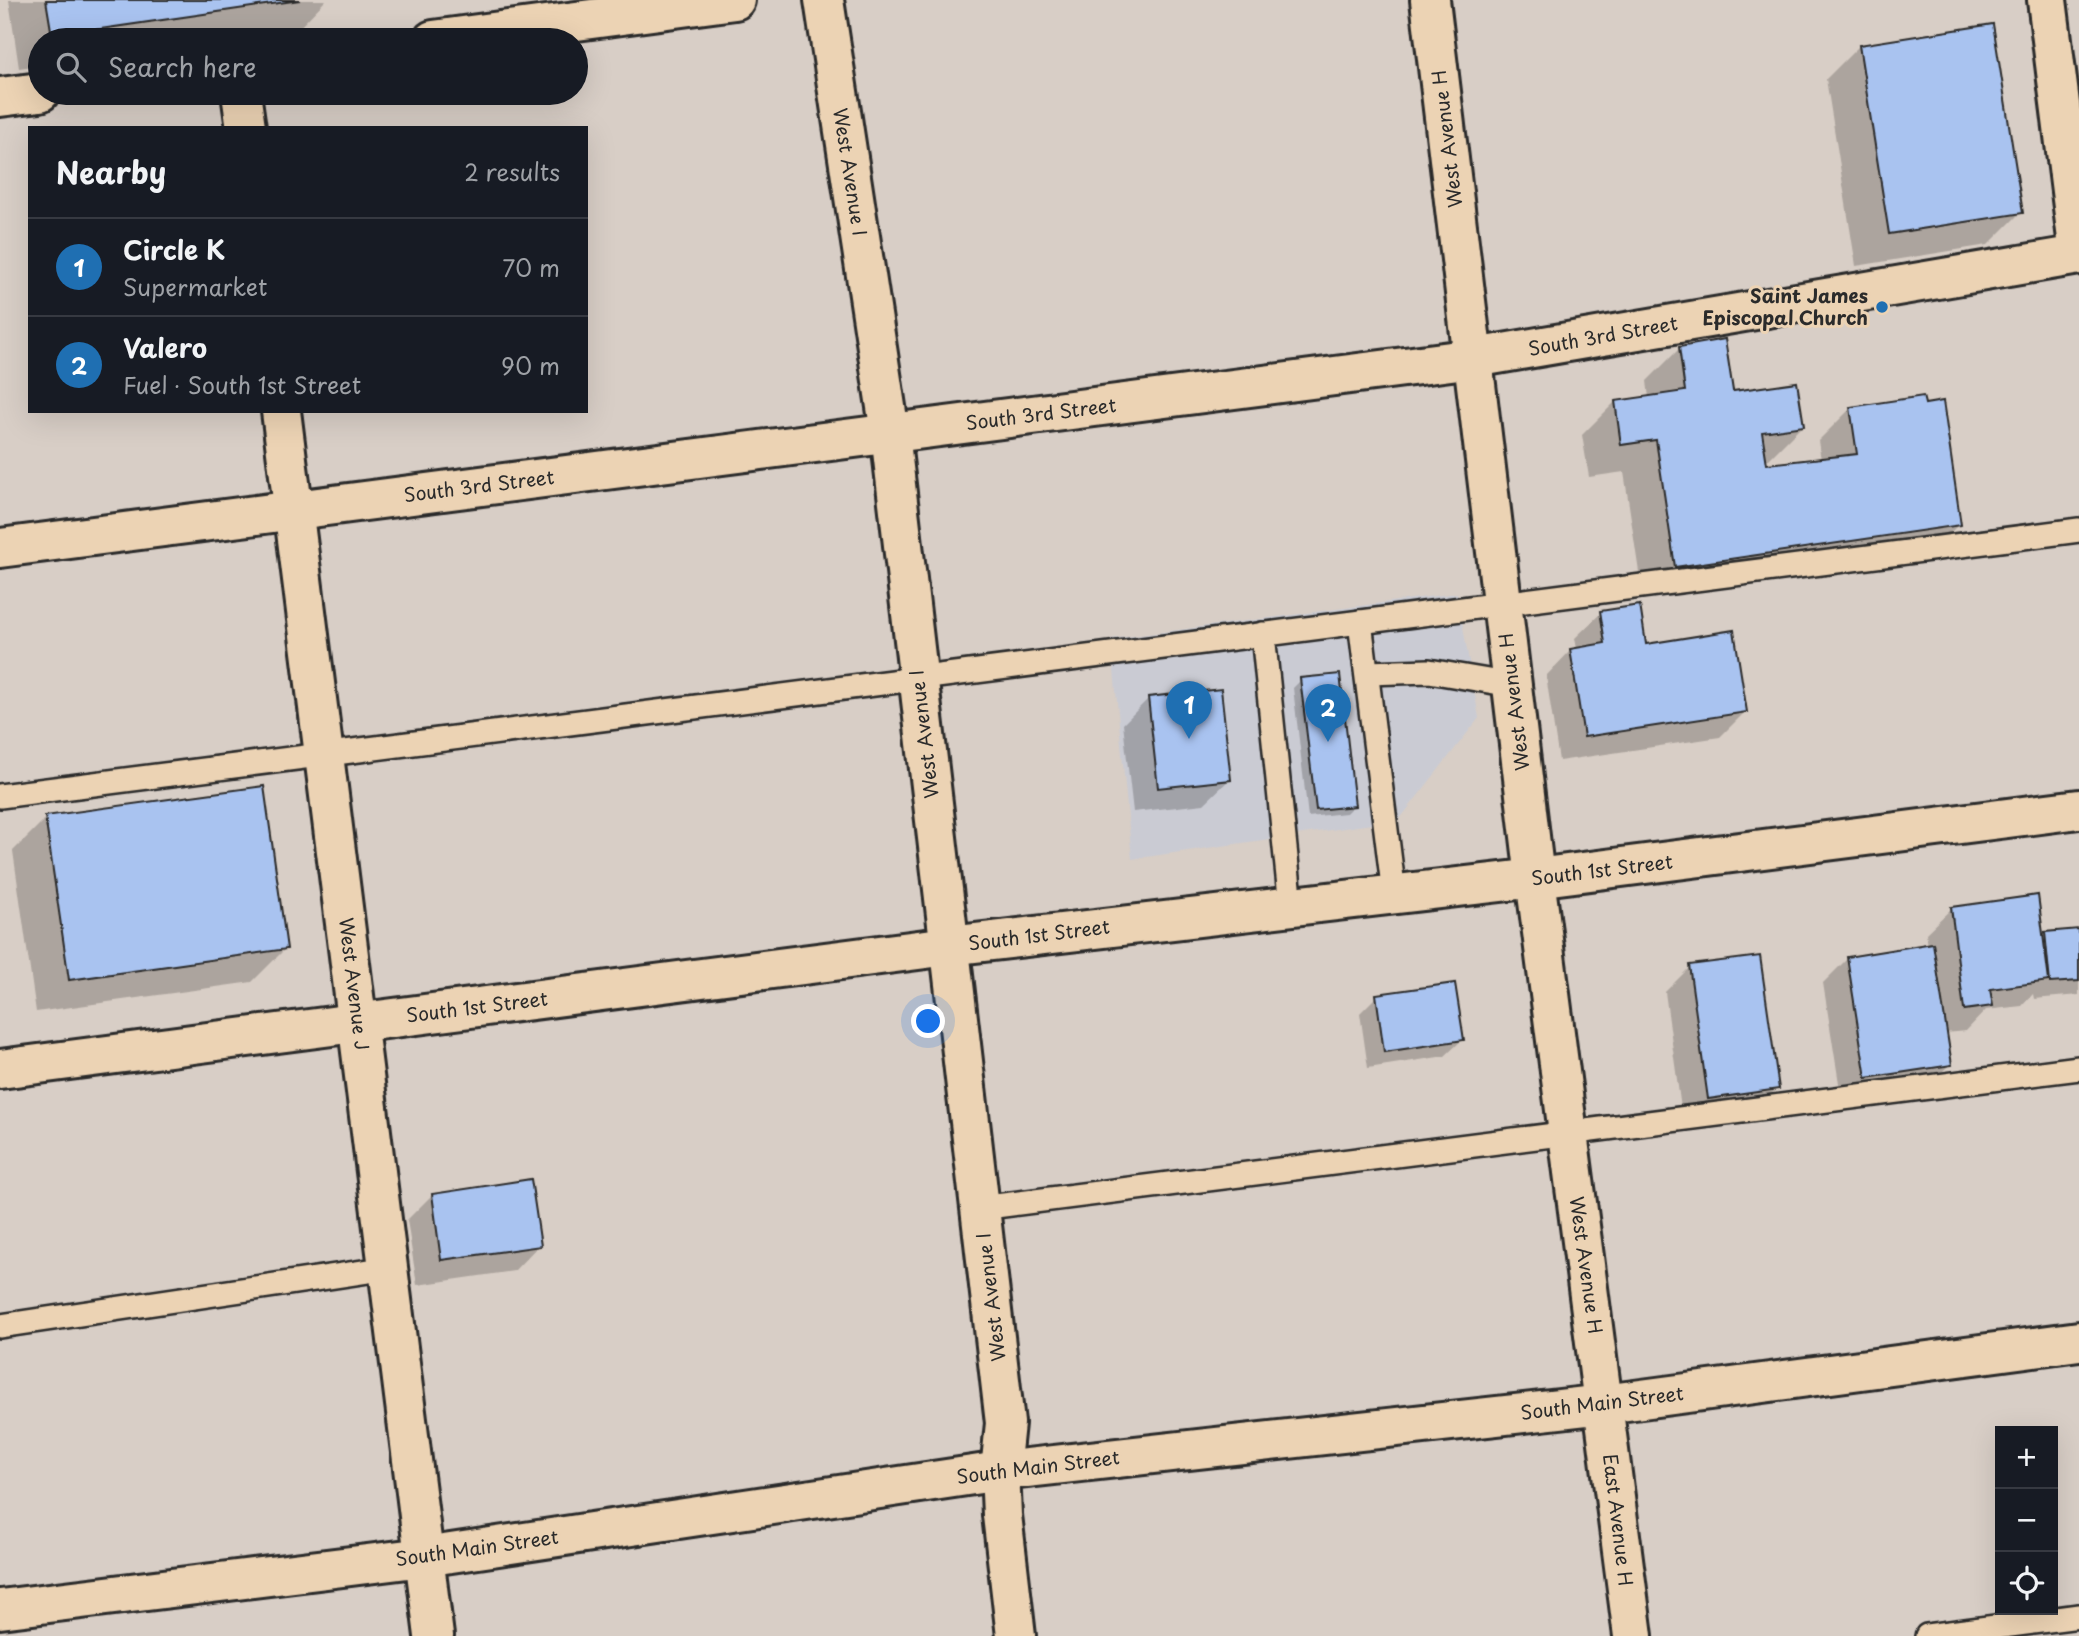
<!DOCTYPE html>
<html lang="en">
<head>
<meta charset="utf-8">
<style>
	body { margin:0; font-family:"Playpen Sans",sans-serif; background:#242831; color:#f1f3f6 }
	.controls { position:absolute; right:21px; bottom:21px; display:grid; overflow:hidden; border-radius:0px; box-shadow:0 7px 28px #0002 }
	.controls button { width:63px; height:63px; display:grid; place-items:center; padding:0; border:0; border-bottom:2px solid #363941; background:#171b24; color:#f1f3f6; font:35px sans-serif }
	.you { position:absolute; left:929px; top:1022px; width:24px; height:24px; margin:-18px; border:5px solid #fff; border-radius:50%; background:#1a73e8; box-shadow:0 0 0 10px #1a73e833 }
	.badge { display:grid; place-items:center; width:46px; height:46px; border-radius:50%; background:#1f6fb2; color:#fff; font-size:23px; font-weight:700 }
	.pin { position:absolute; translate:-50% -58px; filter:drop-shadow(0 2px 4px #0008) }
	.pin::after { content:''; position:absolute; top:37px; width:24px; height:21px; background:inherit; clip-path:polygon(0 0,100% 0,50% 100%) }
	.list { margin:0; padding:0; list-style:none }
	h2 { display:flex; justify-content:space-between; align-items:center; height:91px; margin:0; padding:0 28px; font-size:30px }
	h2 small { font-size:23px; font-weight:400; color:#9ea1a6 }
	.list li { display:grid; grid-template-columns:46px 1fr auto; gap:21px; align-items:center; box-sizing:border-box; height:98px; padding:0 28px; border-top:2px solid #363941 }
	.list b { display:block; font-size:26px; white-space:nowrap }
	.list p { margin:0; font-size:23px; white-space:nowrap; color:#9ea1a6 }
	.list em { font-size:23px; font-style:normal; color:#9ea1a6 }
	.icon { flex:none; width:38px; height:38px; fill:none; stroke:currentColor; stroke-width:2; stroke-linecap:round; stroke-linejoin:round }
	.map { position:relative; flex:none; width:2079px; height:1636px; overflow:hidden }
	.search { position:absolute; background:#171b24; box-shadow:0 7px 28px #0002; left:28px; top:28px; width:560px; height:77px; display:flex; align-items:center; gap:18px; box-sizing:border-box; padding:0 24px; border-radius:38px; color:#9ea1a6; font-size:26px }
	.panel { position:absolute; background:#171b24; box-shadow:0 7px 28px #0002; left:28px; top:126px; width:560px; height:287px; border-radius:0px }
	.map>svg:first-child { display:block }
	.built { fill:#cacbd3 }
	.shadow { fill:#0003 }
	.building { fill:#a9c3f0; stroke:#2b2b2b; stroke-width:2 }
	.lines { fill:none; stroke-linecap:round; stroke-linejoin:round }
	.lane-casing { stroke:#2b2b2b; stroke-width:28 }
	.street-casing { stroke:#2b2b2b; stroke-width:44 }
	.secondary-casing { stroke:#2b2b2b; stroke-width:44 }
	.primary-casing { stroke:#2b2b2b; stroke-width:44 }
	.lane { stroke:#ecd3b4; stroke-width:23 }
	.street { stroke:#ecd3b4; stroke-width:38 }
	.secondary { stroke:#ecd3b4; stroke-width:38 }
	.primary { stroke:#ecd3b4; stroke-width:38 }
	.poi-dot { fill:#1f6fb2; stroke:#ecd3b4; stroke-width:2.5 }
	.labels { text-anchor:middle; stroke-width:6; stroke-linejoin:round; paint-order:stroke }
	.street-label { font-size:19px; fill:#2b2b2b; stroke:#ecd3b4 }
	.poi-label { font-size:19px; font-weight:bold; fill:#2b2b2b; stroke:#ecd3b4; text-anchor:end }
</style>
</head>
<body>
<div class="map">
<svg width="2079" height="1636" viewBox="0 0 2079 1636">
	<rect width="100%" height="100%" fill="#d8cec6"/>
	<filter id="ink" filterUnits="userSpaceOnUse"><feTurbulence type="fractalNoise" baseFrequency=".0143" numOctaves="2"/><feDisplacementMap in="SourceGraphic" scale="14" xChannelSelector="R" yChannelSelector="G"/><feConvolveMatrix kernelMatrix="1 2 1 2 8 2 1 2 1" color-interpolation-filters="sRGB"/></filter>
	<g filter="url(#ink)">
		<!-- built -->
		<polygon class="built" points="1457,593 1479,718 1399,820 1132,859 1111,639"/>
		<!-- shadow -->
		<g class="shadow">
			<polygon points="9,0 326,0 299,28 212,40 40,40 40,65 19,68"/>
			<polygon points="1859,46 2021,212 1988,245 1856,266 1826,79"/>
			<polygon points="1680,348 1732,393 1802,426 1769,459 1765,459 1766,466 1821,460 1818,441 1851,408 1959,524 1926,557 1643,599 1624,472 1589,477 1582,435 1615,402 1649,398 1647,381"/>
			<polygon points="1601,613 1645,646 1745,712 1720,737 1559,761 1546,676 1571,650 1577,649 1575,638"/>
			<polygon points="1301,680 1354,805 1346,813 1308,817 1293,688"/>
			<polygon points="1148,699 1230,779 1204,804 1133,812 1123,724"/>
			<polygon points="46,818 285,949 252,982 36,1012 13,851"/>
			<polygon points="1952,908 2042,938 2046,934 2079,931 2079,995 2034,999 2033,994 2022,1006 1986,1010 1966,1031 1945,1033 1950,1064 1925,1089 1842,1102 1823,983 1848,958 1928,946 1926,933"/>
			<polygon points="1690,967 1777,1088 1752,1114 1683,1123 1665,992"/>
			<polygon points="1377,996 1462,1040 1445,1056 1368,1068 1360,1013"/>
			<polygon points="432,1195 539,1245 514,1271 417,1285 407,1220"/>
		</g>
		<!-- building -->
		<g class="building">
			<polygon points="46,0 300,0 52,36"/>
			<polygon points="1993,24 2023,213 1889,234 1859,45"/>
			<polygon points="1725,339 1733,391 1797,382 1804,426 1762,432 1767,464 1857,454 1850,407 1923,396 1925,404 1943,401 1961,525 1675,567 1656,440 1621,445 1615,401 1685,391 1679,347"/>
			<polygon points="1640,605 1646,644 1734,630 1747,712 1584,737 1570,649 1605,643 1600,611"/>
			<polygon points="1340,674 1355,806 1316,810 1300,678"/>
			<polygon points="1221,689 1231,780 1158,788 1148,697"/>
			<polygon points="264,786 287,949 69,980 45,816"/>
			<polygon points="2038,895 2049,981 1990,989 1993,1006 1964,1010 1951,907"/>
			<polygon points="2079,929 2079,981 2050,983 2045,932"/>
			<polygon points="1933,943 1952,1065 1866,1078 1847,957"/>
			<polygon points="1760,956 1779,1089 1708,1099 1689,965"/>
			<polygon points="1455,983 1464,1040 1384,1052 1376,994"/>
			<polygon points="531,1179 541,1246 441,1260 432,1194"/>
		</g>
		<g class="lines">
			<!-- lane casing -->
			<g class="lane-casing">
				<g id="lane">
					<polyline points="1360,622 1394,894"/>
					<polyline points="1263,634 1291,906"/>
					<polyline points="1367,673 1429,671 1512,685"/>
					<polyline points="0,796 2079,530"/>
					<polyline points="980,1208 2079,1068"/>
					<polyline points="0,1326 389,1268"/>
					<polyline points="1927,1636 2079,1616"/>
				</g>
			</g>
			<!-- street casing -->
			<g class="street-casing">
				<g id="street">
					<polyline points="824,0 890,433 1005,1423 1000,1471 1002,1515 1016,1636"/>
					<polyline points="2047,0 2079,255"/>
					<polyline points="433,40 735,0"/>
					<polyline points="241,93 246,128"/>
					<polyline points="0,97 40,92"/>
					<polyline points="281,411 434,1636"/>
					<polyline points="0,548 1474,358 2079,255"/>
					<polyline points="0,1609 424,1557 1000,1471 1604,1404 2079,1341"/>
				</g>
			</g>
			<!-- secondary casing -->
			<g class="secondary-casing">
				<polyline id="secondary" points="1430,0 1535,878 1633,1636"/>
			</g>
			<!-- primary casing -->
			<g class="primary-casing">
				<polyline id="primary" points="0,1069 949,946 1535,878 2079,809"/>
			</g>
			<!-- lane -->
			<use href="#lane" class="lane"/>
			<!-- street -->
			<use href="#street" class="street"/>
			<!-- secondary -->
			<use href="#secondary" class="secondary"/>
			<!-- primary -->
			<use href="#primary" class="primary"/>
		</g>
	</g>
	<!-- markers -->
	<circle class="poi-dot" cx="1882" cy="307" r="7"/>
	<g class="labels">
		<!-- street labels -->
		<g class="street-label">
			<text transform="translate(1447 139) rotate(-97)" y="7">West Avenue H</text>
			<text transform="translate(850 172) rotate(81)" y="7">West Avenue I</text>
			<text transform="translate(1603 336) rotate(-10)" y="7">South 3rd Street</text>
			<text transform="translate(1041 414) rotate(-7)" y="7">South 3rd Street</text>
			<text transform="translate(479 486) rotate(-7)" y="7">South 3rd Street</text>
			<text transform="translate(1514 702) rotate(-97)" y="7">West Avenue H</text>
			<text transform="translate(924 734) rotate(-97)" y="7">West Avenue I</text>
			<text transform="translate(1602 870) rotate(-7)" y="7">South 1st Street</text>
			<text transform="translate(1039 935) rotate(-7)" y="7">South 1st Street</text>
			<text transform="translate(354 984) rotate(83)" y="7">West Avenue J</text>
			<text transform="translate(477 1007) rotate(-7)" y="7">South 1st Street</text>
			<text transform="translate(1586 1265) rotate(82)" y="7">West Avenue H</text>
			<text transform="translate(991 1297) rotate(-97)" y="7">West Avenue I</text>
			<text transform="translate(1602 1403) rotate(-7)" y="7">South Main Street</text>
			<text transform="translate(1038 1467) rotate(-7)" y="7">South Main Street</text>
			<text transform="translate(1618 1520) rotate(83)" y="7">East Avenue H</text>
			<text transform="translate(477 1548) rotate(-8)" y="7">South Main Street</text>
		</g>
		<!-- poi labels -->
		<g class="poi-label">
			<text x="1868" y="303">Saint James<tspan x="1868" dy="22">Episcopal Church</tspan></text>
		</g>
	</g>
</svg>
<div class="controls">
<button>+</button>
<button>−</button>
<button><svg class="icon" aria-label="locate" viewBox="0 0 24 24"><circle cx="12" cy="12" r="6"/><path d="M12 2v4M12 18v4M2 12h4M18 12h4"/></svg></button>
</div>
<div class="you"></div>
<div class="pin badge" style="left:1189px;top:739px">1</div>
<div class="pin badge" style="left:1328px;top:742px">2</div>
<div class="search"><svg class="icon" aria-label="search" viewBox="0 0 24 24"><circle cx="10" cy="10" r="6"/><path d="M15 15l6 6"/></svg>Search here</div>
<section class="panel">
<h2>Nearby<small>2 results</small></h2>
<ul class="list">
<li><span class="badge">1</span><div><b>Circle K</b><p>Supermarket</p></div><em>70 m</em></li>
<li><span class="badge">2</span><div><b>Valero</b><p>Fuel · South 1st Street</p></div><em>90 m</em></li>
</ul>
</section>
</div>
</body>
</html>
